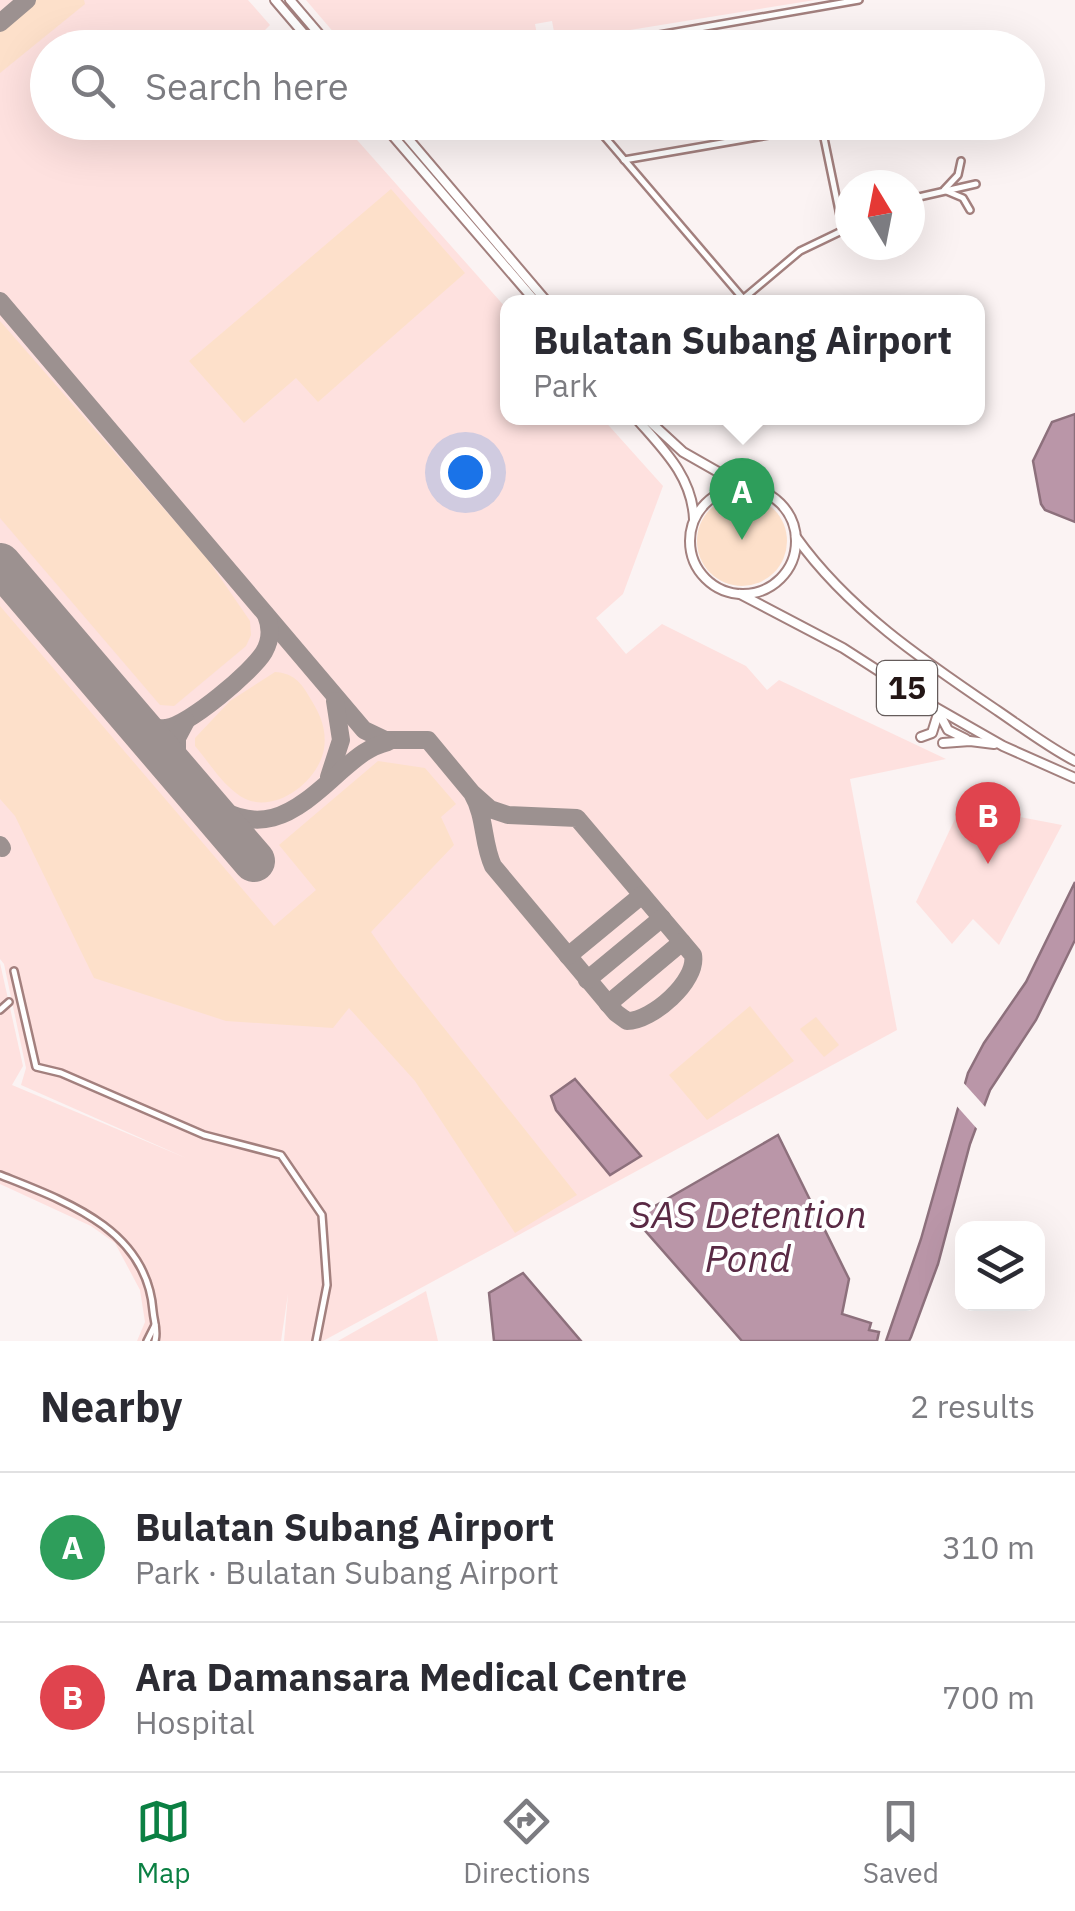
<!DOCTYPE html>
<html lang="en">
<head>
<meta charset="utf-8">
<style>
	body { margin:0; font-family:"IBM Plex Sans",sans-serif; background:#f7f7f7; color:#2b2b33 }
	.controls { position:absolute; right:30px; bottom:30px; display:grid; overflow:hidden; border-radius:20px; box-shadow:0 10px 40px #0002 }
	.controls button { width:90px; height:90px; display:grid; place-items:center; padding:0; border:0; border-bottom:2px solid #e1e1e2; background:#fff; color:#2b2b33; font:50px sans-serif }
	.compass { position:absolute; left:835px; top:170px; width:90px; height:90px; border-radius:50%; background:#fff; box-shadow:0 10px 40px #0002; rotate:350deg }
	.you { position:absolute; left:465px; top:472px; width:35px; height:35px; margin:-25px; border:8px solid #fff; border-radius:50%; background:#1a73e8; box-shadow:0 0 0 15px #1a73e833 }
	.badge { display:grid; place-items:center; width:65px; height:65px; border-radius:50%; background:#0b8043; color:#fff; font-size:32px; font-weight:700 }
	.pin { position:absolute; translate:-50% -82px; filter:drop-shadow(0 2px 5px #0008) }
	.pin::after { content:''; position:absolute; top:52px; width:35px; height:30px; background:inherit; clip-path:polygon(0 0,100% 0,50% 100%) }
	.popup { position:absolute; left:500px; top:295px; width:485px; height:130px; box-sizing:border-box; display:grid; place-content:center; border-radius:20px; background:#fff; filter:drop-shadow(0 2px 8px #0005); font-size:32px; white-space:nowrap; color:#7c7c81 }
	.popup b { font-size:38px; color:#2b2b33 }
	.popup::after { content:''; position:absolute; left:50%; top:100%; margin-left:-20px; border:20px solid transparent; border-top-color:#fff }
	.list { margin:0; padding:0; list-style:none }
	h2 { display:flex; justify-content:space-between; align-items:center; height:130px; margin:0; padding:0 40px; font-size:42px }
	h2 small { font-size:32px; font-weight:400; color:#7c7c81 }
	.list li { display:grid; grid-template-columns:65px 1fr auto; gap:30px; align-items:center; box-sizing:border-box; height:150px; padding:0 40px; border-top:2px solid #e1e1e2 }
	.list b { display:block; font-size:38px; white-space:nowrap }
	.list p { margin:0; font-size:32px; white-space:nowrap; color:#7c7c81 }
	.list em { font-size:32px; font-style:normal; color:#7c7c81 }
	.icon { flex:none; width:55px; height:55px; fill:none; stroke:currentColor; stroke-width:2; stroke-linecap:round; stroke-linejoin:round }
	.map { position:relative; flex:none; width:1075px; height:1341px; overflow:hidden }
	.search { position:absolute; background:#fff; box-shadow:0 10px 40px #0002; left:30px; right:30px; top:30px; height:110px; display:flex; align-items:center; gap:25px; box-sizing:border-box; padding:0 35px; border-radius:55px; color:#7c7c81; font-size:38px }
	.sheet { height:430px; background:#fff }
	nav { display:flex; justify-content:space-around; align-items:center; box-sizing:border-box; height:140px; border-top:2px solid #e1e1e2; background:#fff; font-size:28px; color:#7c7c81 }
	nav a { display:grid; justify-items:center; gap:5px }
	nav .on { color:#0b8043 }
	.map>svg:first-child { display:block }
	.built { fill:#fee1df }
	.green { fill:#fde0ca }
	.water { fill:#ba96a8; stroke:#8d707c; stroke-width:2.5 }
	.pier { fill:#fbf3f3 }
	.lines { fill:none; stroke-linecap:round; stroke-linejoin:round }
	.taxiway { stroke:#9c9190; stroke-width:18 }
	.runway { stroke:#9c9190; stroke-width:42 }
	.street-casing { stroke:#a3807e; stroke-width:10 }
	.primary-casing { stroke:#a3807e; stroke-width:12 }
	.street { stroke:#fff; stroke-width:5 }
	.primary { stroke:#fff; stroke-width:8 }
	.labels { text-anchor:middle; stroke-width:8; stroke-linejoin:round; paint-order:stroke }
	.shield { fill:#fff; stroke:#655c5b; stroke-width:2.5 }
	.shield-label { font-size:32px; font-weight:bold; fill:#231615 }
	.water-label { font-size:38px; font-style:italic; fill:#5a2a45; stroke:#fff }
</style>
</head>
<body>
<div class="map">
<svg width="1075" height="1341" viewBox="0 0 1075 1341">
	<rect width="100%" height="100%" fill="#fbf3f3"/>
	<!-- built -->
	<g class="built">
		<polygon points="0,0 248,0 270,25 262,33 276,47 48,48 48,122 342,123 507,309 507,418 602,418 663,486 623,594 596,618 626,654 662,624 746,666 767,690 779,680 946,759 850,779 897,1030 323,1341 284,1341 288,1294 281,1341 137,1341 145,1322 140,1290 115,1243 91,1226 0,1184 0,963 23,1066 12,1085 186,1158 21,1085 26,1068 4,964 0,959"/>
		<polygon points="306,0 815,0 556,42 552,21 535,24 538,40 491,47 347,48"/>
		<polygon points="961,806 1062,825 999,945 973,919 952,944 916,902"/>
		<polygon points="426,1291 438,1341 338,1341"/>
	</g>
	<!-- green -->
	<g class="green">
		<polygon points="36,0 84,0 85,4 0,73 0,30"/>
		<polygon points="391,189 465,273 318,402 296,378 244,423 189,361"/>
		<polygon points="0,321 206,557 250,621 251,635 246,646 174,706 160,705 0,518"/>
		<circle cx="742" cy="541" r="45"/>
		<polygon points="0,606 274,926 316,890 279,845 378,761 425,768 456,804 441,817 454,845 371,932 397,969 577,1195 515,1233 415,1081 349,1008 333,1028 226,1021 94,978 15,816 0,799"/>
		<path d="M275,672C293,673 301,682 310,698C320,714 327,729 324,749C318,784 268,820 236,793C220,781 208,761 195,746V738L230,701Z"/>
		<polygon points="750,1006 794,1061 707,1120 669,1075"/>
		<polygon points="816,1017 839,1045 824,1057 800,1029"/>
	</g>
	<!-- water -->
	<g class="water">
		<polygon points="1075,414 1075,522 1045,510 1041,504 1033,461 1052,422"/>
		<polygon points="1075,882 1075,940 1036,1020 990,1090 970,1144 938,1264 911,1337 909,1341 886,1341 921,1239 968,1073 984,1043 1026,982"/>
		<polygon points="575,1079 641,1156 610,1175 556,1110 551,1096"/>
		<polygon points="778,1135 849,1279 842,1314 871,1323 869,1330 879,1332 877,1341 742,1341 634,1218"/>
		<polygon points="523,1273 581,1341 494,1341 489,1293"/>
	</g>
	<!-- pier -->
	<polygon class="pier" points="961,1080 987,1109 979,1131 954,1103"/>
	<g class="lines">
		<!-- taxiway -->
		<g class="taxiway">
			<polyline points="0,23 27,0"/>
			<path d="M0,301L364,730L385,740H428L472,793L490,809L508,815L577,818L693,955C698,981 652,1021 627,1021L616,1013L493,866C482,842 486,817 472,793"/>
			<path d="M130,716C141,723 152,730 166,728C188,726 253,671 264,652C271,640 271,627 266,615"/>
			<polyline points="177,771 177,738 186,721"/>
			<polyline points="329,777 341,740 335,701"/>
			<path d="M196,793C258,842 291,817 341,771C356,758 368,747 388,742"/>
			<polyline points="0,845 2,848"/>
			<polyline points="568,956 642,895"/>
			<polyline points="587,980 662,918"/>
			<polyline points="608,1004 682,942"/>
		</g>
		<!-- runway -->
		<polyline class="runway" points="0,564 254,861"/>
		<!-- street casing -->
		<g class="street-casing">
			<g id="street">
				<polyline points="585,48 859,0"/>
				<polyline points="592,122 746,302"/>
				<polyline points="624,160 815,127 824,138 843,230"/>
				<polyline points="961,161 958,175 944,190 963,198 970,210"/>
				<polyline points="910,199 976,184"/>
				<polyline points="743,299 800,251 850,227"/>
				<polyline points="14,971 36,1067 61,1073 204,1135 281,1155 322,1215 327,1285 316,1341"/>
				<polyline points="0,1010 9,1002"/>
				<path d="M0,1175C65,1201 147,1229 153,1311C154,1322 158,1331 155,1341"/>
				<polyline points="147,1341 155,1325"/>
			</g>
		</g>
		<!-- primary casing -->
		<g class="primary-casing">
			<g id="primary">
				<polyline points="275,0 316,48"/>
				<polyline points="290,0 331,48"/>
				<polyline points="381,122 536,302"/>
				<polyline points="394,122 547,302"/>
				<path d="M636,418C663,449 692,476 694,519"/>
				<polyline points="646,418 683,452 748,489"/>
				<circle cx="743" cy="541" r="53"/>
				<path d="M796,537C848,610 924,661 998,711C1023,728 1048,747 1075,761"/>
				<polyline points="740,594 843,648 933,706 1003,746 1075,778"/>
				<polyline points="937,709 948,730 966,739"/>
				<polyline points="921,737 932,733 937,717"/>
				<polyline points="943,743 970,741 994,744"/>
			</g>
		</g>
		<!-- street -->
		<use href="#street" class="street"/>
		<!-- primary -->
		<use href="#primary" class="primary"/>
	</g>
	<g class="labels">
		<!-- shield labels -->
		<rect class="shield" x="877" y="661" width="60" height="54" rx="8"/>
		<g class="shield-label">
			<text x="907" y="699">15</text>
		</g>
		<!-- water labels -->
		<g class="water-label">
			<text x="748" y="1228">SAS Detention<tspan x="748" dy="44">Pond</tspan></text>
		</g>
	</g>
</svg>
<div class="controls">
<button><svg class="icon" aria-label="layers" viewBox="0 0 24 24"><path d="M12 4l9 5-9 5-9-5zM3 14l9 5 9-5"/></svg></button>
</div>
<svg class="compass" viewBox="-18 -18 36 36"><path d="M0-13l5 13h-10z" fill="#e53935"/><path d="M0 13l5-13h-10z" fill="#7c7c81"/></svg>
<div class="you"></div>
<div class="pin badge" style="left:742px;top:540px;background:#2e9e5b">A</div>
<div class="popup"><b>Bulatan Subang Airport</b>Park</div>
<div class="pin badge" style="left:988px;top:864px;background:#e0444e">B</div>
<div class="search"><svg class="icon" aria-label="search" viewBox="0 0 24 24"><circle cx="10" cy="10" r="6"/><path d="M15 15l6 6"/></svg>Search here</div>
</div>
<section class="sheet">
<h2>Nearby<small>2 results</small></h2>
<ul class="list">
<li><span class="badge" style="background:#2e9e5b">A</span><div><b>Bulatan Subang Airport</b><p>Park · Bulatan Subang Airport</p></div><em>310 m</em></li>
<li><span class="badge" style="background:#e0444e">B</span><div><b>Ara Damansara Medical Centre</b><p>Hospital</p></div><em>700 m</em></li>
</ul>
</section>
<nav>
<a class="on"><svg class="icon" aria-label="map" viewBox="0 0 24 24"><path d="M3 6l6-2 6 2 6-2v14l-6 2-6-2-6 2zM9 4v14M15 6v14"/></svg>Map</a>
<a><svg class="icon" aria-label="directions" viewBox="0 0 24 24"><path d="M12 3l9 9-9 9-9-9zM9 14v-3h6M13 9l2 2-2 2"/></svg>Directions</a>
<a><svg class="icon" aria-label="saved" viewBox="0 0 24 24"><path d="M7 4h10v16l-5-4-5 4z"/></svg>Saved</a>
</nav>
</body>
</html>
